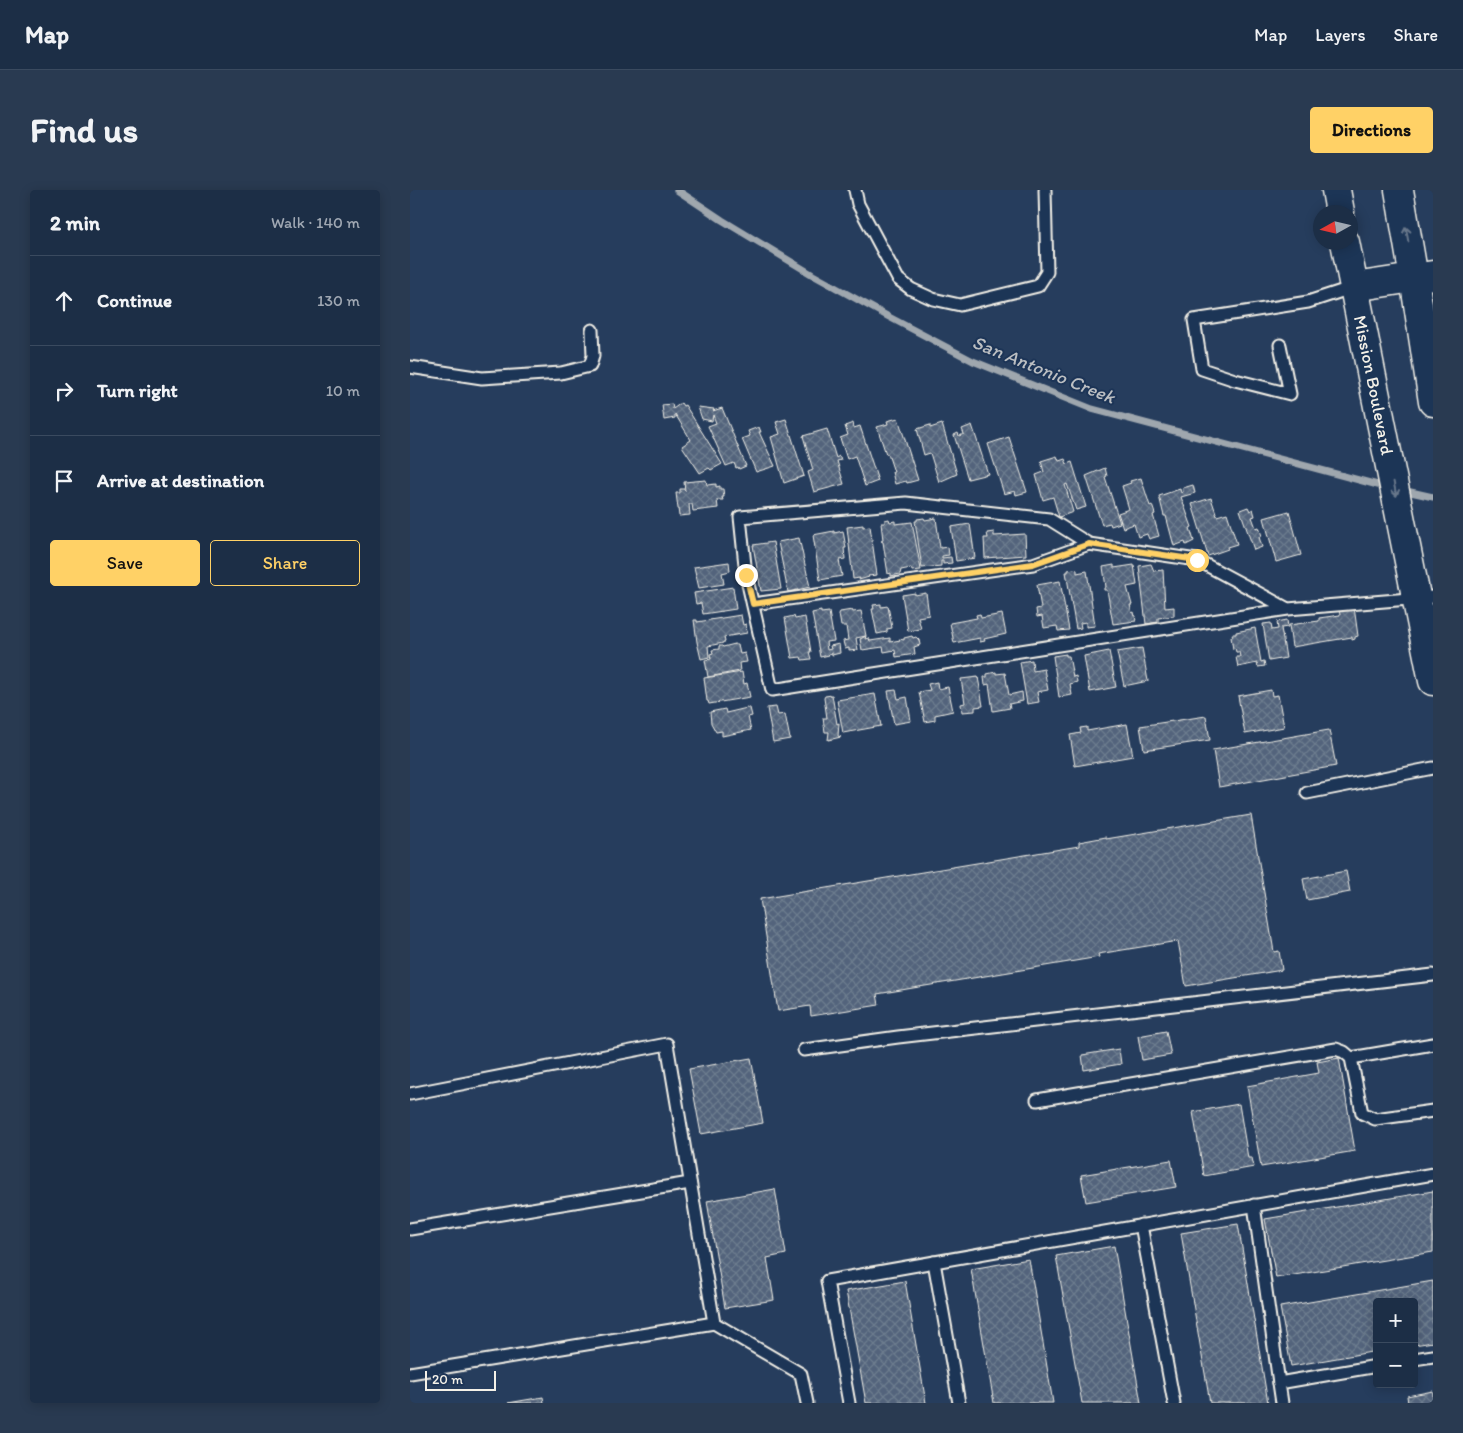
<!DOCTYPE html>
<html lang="en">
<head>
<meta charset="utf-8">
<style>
	body { margin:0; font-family:Itim,sans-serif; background:#293a51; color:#f1f3f6 }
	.controls { position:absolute; right:15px; bottom:15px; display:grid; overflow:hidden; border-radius:5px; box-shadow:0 2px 12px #0003 }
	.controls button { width:45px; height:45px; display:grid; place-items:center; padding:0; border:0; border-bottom:1px solid #3a4a5f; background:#1c2e46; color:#f1f3f6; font:25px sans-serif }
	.compass { position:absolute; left:903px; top:15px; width:45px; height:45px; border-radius:50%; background:#1c2e46; box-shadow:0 2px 12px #0003; rotate:262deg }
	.scale { position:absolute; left:15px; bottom:12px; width:71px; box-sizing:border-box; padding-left:5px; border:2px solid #f4f1e8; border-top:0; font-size:14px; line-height:18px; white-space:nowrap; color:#f4f1e8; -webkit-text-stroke:4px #1d3557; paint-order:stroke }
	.stop { position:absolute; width:15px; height:15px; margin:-11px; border:4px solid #ffd166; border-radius:50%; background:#fff }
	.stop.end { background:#ffd166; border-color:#fff; box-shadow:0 1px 5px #0008 }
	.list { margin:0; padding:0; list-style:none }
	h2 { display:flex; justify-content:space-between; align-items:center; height:65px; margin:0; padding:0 20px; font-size:21px }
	h2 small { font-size:16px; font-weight:400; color:#a0a8b3 }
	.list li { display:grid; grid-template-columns:32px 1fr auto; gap:15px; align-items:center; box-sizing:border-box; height:90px; padding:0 20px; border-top:1px solid #3a4a5f }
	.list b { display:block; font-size:19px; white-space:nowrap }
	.list em { font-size:16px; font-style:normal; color:#a0a8b3 }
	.actions { display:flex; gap:10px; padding:15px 20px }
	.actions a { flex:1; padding:11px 0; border:1px solid #ffd166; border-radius:5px; text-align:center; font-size:18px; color:#ffd166 }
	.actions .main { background:#ffd166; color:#111 }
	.icon { flex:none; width:28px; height:28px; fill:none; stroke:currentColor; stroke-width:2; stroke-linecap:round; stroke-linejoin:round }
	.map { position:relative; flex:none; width:1023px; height:1213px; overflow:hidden; border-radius:5px }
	header { display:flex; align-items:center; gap:30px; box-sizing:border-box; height:70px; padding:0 25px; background:#1c2e46; border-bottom:1px solid #3a4a5f }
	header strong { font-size:24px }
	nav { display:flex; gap:28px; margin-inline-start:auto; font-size:18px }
	.intro { display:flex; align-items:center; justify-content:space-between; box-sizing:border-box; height:120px; padding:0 30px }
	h1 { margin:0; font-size:35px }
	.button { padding:12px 22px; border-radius:5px; background:#ffd166; color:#111; font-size:18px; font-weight:700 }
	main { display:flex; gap:30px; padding:0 30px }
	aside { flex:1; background:#1c2e46; border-radius:5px; box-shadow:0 2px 12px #0003 }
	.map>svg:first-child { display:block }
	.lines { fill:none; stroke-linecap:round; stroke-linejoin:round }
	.stream { stroke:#9fa7ae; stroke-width:7 }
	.building { fill:url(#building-cross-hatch); stroke:#f4f1e8 }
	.service-casing { stroke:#f4f1e8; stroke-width:15 }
	.tertiary-casing { stroke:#f4f1e8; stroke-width:31 }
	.primary-casing { stroke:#f4f1e8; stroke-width:31 }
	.service { stroke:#1d3557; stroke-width:11 }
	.tertiary { stroke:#1d3557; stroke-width:28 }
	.primary { stroke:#1d3557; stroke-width:28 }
	.oneway { stroke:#68778a }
	.route { stroke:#ffd166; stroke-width:6 }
	.labels { text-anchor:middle; stroke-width:4; stroke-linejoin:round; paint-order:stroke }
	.street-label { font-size:18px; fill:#f4f1e8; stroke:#1d3557 }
	.water-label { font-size:19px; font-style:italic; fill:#bcbfc2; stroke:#1d3557 }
</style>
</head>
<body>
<header>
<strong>Map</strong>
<nav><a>Map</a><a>Layers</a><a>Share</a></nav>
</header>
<div class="intro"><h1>Find us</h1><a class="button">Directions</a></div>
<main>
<aside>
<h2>2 min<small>Walk · 140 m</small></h2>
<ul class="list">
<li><svg class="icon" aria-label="ahead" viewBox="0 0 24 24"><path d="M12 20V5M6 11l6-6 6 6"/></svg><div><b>Continue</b></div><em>130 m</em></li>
<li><svg class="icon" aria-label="right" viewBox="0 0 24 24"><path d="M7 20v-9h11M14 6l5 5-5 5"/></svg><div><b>Turn right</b></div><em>10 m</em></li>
<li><svg class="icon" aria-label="arrive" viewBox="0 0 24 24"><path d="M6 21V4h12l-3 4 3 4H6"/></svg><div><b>Arrive at destination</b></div></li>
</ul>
<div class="actions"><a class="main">Save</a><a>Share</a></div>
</aside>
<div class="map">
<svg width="1023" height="1213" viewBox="0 0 1023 1213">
	<defs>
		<pattern id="building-cross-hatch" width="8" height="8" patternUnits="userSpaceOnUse" patternTransform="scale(1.25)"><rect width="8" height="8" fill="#52647b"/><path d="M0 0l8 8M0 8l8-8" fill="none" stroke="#6c7b8e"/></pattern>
	</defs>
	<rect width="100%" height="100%" fill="#263d5d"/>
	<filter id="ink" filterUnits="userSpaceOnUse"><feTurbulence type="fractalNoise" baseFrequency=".02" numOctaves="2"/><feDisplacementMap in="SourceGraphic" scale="10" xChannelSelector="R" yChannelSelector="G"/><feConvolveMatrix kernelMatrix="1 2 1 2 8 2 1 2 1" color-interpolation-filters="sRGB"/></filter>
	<g filter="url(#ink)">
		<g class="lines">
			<!-- stream -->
			<g class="stream">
				<polyline points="267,0 312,30 403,85 479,127 563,171 682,219 979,298"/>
				<polyline points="992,300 1023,307"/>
			</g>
		</g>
		<!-- building -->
		<g class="building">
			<polygon points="271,213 273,216 275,215 312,274 301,280 299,278 290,283 272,256 281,250 265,224 265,228 254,230 252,215 262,214 263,219"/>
			<polygon points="288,217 304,219 303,221 312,218 336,276 329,279 328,277 326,278 324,273 316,276 298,236 306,233 303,225 302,231 292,229"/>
			<polygon points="488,228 508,290 497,293 496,291 485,294 482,282 484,282 478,264 476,264 467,237 478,234 477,231"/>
			<polygon points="376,229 394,286 374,293 361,247 370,244 366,232"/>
			<polygon points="443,233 444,238 450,236 468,291 455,296 445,266 437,269 430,248 438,245 435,236"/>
			<polygon points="532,234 547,284 529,292 520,263 514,265 507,239 520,235 520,238"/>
			<polygon points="562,235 578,284 558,289 544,245 548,243 549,246 554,244 552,239"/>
			<polygon points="349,237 351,242 349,242 365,276 346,282 332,249 340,246 338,241"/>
			<polygon points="417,239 426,268 429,266 431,270 427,271 434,294 404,302 398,282 403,280 393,246"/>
			<polygon points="599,247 617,302 606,305 605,301 594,304 578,254"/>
			<polygon points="647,266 649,271 655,269 657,274 662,272 676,317 666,320 657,294 655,295 663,322 649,327 643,307 633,310 626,285 634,282 631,271"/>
			<polygon points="695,278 697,286 695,287 710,333 701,336 700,333 692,335 676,286"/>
			<polygon points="731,288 740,316 742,315 745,324 743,325 749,346 739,349 737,344 728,347 724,334 713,338 708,323 719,319 712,296 721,293 720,291"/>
			<polygon points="296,290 297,295 306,294 306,297 310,296 310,299 313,299 314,307 312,307 313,310 307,310 308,318 283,321 282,314 279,314 280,325 269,326 266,303 270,303 270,299 274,299 275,301 274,292"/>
			<polygon points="783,295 785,303 771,307 782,337 780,338 784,351 776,355 775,352 764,356 756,326 754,326 749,306 770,299 771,303 773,302 773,298"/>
			<polygon points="801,308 807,326 817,323 827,354 817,357 818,359 798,366 782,314"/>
			<polygon points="838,317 840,321 843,319 845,326 842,327 846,338 849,337 852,346 849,347 852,357 844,360 830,320"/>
			<polygon points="879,321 891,365 866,372 854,328"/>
			<polygon points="514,328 515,330 526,328 530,358 538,357 539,365 532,366 532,368 541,367 542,373 533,374 533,371 531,371 531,376 512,378 505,331 507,331 507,329"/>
			<polygon points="479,329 480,332 485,331 485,334 502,332 511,380 502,381 501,378 491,380 490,384 481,386 481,383 478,384 473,352 471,351 473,350 471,333 475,333 475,330"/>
			<polygon points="560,334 565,368 546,371 541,337"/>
			<polygon points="453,335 453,337 460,336 467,385 458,386 459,387 449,390 450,388 443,389 437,337"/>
			<polygon points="424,341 424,343 433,341 436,358 434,358 435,369 429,370 432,386 410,390 403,345"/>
			<polygon points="584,342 584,346 615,344 616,365 575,368 574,348 578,348 577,343"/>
			<polygon points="389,348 400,397 378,402 368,352"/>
			<polygon points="363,352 371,399 351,401 343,355"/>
			<polygon points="319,372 320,381 312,383 314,394 289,398 284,377"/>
			<polygon points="741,374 744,381 753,380 755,418 764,417 764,426 748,428 748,432 736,434 729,376"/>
			<polygon points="704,375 704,378 724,375 727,395 717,397 722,415 720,415 722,423 724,422 726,431 703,434 697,400 694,400 694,398 696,397 693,377"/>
			<polygon points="664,379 667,380 667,383 677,381 685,436 676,437 676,432 670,433 671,438 666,439 656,382 658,382 658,380"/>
			<polygon points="650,391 659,440 648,441 647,436 634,438 632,426 627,427 626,419 631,418 627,395"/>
			<polygon points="323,397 326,419 293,424 291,413 286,414 284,403"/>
			<polygon points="505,403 505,405 516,403 519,425 508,427 511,439 498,441 492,405"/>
			<polygon points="471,414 471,417 478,416 482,438 477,439 477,442 467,444 462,419 464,419 463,415"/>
			<polygon points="944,417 948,446 945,447 945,449 942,450 942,447 882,457 879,435 909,431 909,428 930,425 929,419"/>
			<polygon points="442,420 443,422 451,421 456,446 446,448 448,460 439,461 439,458 435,459 433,451 438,450 436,436 431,436 429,424 430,422"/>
			<polygon points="411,421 411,423 419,422 424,451 416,452 417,460 421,459 420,456 429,454 430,463 422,465 422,463 418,464 419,465 410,467 402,423"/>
			<polygon points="570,424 571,428 592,424 596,444 574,449 575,451 570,452 570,448 544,453 540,433 567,428 566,425"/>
			<polygon points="331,425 333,435 336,434 337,443 314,447 315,452 313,452 313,453 298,456 299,467 291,469 287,452 284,430 287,430 287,432"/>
			<polygon points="384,426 385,429 395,427 401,462 399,462 401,469 392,470 391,467 382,468 375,428"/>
			<polygon points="877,430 878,437 871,438 876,468 859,471 853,434 861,433 862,440 868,439 867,432"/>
			<polygon points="845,438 851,472 854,471 855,476 848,477 847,473 828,477 826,467 830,467 829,462 826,462 825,458 823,459 821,447 823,446 822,444 826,444 826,442"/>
			<polygon points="456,446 455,449 459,448 460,451 480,448 480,452 490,450 489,449 494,450 494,448 502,446 503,448 506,447 509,450 510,455 504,457 505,464 486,467 485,460 474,462 473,457 452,460 450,449"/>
			<polygon points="325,454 326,455 328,455 330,464 335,463 337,472 329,473 330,481 298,487 295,470 301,469 300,464 303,463 302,460 309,459 309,456 312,456 313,457"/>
			<polygon points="732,458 738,491 714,496 707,462"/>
			<polygon points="699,461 706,497 680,502 674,466"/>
			<polygon points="656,464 656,466 659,466 663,487 666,486 667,492 660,494 662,505 649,507 643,466"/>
			<polygon points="622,470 623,481 634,479 638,500 627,502 629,512 617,514 610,472"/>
			<polygon points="332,482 334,494 337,493 340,507 299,514 298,511 297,511 294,488"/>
			<polygon points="586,482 586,484 595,483 599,505 612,502 613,511 599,514 600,518 583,521 579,494 575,495 574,487 577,487 577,484"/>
			<polygon points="568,487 573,516 565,517 565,521 552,522 551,514 555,513 551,489"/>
			<polygon points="527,492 528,499 538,497 543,521 525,525 525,530 515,532 509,502 520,500 518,494"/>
			<polygon points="486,500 488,509 497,507 501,531 484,534 478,501"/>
			<polygon points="861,500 862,506 868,505 874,537 835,544 828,506"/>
			<polygon points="465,504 471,536 433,543 427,510"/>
			<polygon points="422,505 427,534 429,533 428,546 431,547 418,550 419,542 415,542 413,528 417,528 414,508 415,506"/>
			<polygon points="366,517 368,525 375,524 380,549 363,552 357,518"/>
			<polygon points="337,518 340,518 342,526 338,527 341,540 312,546 312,541 306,542 301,533 300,522 315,519 316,523"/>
			<polygon points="796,526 800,550 734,560 730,536"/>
			<polygon points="717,534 723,566 665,576 660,545 671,543 670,538 677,537 677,541"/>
			<polygon points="919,540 926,576 809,597 803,560"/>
			<polygon points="841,625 864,762 869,761 872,780 776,796 768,751 688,764 689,767 467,804 469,815 401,826 400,816 368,821 350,709 669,656 669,652 696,647 696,649"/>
			<polygon points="936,681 940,702 897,710 893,689"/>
			<polygon points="756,841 761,865 732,870 728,846"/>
			<polygon points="709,859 711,874 674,880 672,865"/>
			<polygon points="341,868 353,933 291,944 279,879"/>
			<polygon points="929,868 945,961 851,977 837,896 909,883 907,872"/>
			<polygon points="829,914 838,968 842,968 844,977 794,986 783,922"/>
			<polygon points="761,970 766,997 676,1012 671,985"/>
			<polygon points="365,999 376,1064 357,1068 364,1110 315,1118 297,1011"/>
			<polygon points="1023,1001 1023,1062 866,1088 855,1029"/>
			<polygon points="828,1034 858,1213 800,1213 771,1043"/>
			<polygon points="704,1056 731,1213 672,1213 646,1066"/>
			<polygon points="619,1069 643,1213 584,1213 561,1079"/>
			<polygon points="495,1091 516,1213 456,1213 436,1101"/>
			<polygon points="1023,1091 1023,1152 1004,1155 1004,1112 967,1112 967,1161 881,1176 870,1117"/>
			<polygon points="1023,1201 1023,1213 998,1213 997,1206"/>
			<polygon points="133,1207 134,1213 98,1213"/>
		</g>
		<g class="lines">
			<!-- service casing -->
			<g class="service-casing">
				<g id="service">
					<polyline points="445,0 448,14 488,89 501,99 523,109 550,115 628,96 637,82 635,0"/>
					<polyline points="870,155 880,204 825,190 792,179 784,130 898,112 944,97"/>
					<polyline points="0,177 72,188 151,183 180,176 183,166 182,140"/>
					<polyline points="343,414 623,374 679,354"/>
					<polyline points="878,419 787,370 679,354 639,329 496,313 330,327 336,385 362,500 878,419 1023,407"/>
					<polyline points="897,603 1023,578"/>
					<polyline points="394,860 488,847 1023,785"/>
					<polyline points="941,868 1023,854"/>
					<polyline points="0,904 257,854 304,1133 0,1183"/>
					<polyline points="627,910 926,859 934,862 941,868 952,923 965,929 1023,921"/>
					<polyline points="844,1015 869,1193"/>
					<polyline points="731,1035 764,1213"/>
					<polyline points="0,1039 280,993"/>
					<polyline points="524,1072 549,1213"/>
					<polyline points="304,1133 391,1184 397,1213"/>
					<polyline points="1004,1169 1023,1166"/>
					<polyline points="439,1213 417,1091 1023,984"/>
					<polyline points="872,1213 869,1193 967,1176"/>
				</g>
			</g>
			<!-- tertiary casing -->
			<g class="tertiary-casing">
				<polyline id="tertiary" points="944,97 1023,85"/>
			</g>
			<!-- primary casing -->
			<g class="primary-casing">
				<g id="primary">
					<polyline points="926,0 930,22"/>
					<polyline points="989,0 1004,88 1023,212"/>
					<path id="s1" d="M935,52L1023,491"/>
				</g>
			</g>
			<!-- service -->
			<use href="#service" class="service"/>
			<!-- tertiary -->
			<use href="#tertiary" class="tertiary"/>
			<!-- primary -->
			<use href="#primary" class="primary"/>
		</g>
		<!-- one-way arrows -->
		<defs><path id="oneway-shaft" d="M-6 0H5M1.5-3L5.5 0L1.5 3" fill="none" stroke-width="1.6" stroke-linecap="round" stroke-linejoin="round" transform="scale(1.25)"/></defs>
		<g class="oneway">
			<use href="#oneway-shaft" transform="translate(997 44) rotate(-100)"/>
			<use href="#oneway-shaft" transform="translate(985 299) rotate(79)"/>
		</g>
	</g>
	<g class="lines" filter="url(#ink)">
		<!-- route -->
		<polyline class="route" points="336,385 343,414 623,374 679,354 787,370"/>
	</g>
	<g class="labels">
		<!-- street labels -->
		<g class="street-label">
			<text dy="6" stroke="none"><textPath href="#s1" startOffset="146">Mission Boulevard</textPath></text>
		</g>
		<!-- water labels -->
		<g class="water-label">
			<text transform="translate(634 179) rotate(22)" y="7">San Antonio Creek</text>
		</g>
	</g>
</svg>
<div class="controls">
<button>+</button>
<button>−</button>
</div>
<svg class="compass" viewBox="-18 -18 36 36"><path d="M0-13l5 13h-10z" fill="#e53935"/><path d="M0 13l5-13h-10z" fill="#a0a8b3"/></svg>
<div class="scale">20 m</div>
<div class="stop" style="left:787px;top:370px"></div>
<div class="stop end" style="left:336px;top:385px"></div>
</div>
</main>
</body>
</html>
